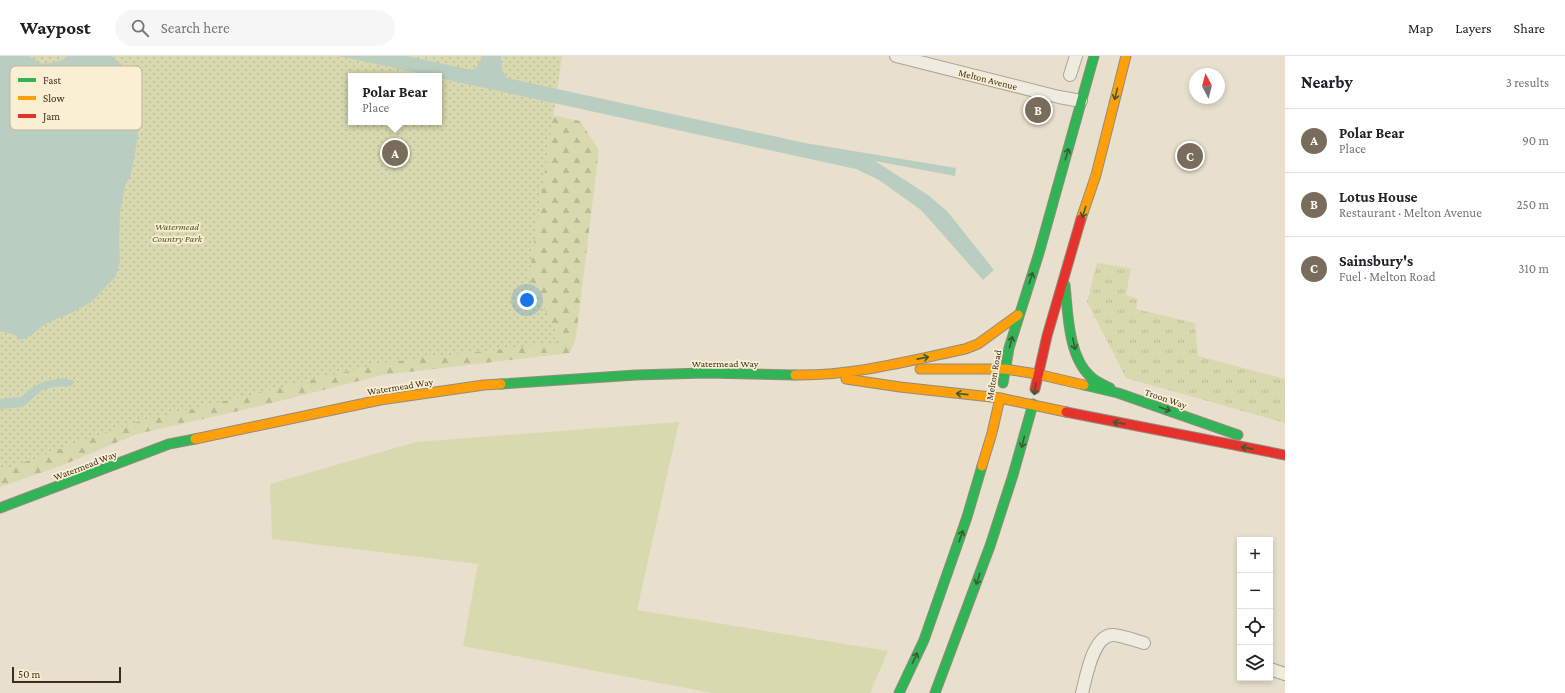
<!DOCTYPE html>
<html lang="en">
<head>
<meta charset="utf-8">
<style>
	body { margin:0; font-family:"Crimson Pro",serif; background:#f6f6f6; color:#202124 }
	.controls { position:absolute; right:12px; bottom:12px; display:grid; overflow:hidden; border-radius:0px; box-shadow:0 2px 6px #0003 }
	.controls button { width:36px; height:36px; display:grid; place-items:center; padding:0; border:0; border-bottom:1px solid #e0e0e0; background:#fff; color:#202124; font:20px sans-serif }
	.compass { position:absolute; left:1189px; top:12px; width:36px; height:36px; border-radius:50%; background:#fff; box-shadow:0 2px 6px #0003; rotate:353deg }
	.scale { position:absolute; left:12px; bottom:10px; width:109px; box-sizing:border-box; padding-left:4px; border:2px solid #3e2d1d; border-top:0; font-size:11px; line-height:14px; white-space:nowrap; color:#3e2d1d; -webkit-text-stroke:3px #faefd3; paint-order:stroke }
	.you { position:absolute; left:527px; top:244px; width:14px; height:14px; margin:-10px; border:3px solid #fff; border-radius:50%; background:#1a73e8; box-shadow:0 0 0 6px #1a73e833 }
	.badge { display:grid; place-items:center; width:26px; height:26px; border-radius:50%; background:#7a6c5b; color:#fff; font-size:13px; font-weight:700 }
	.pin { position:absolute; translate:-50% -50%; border:2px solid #fff; box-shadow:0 1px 4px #0006 }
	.popup { position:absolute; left:348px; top:17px; width:94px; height:52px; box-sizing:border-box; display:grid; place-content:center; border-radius:0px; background:#fff; filter:drop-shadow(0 1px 3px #0005); font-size:13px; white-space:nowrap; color:#757577 }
	.popup b { font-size:15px; color:#202124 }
	.popup::after { content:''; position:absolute; left:50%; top:100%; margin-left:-8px; border:8px solid transparent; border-top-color:#fff }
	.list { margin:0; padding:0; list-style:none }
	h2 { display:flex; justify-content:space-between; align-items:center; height:52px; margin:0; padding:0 16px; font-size:17px }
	h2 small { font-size:13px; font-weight:400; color:#757577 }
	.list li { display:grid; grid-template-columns:26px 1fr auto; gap:12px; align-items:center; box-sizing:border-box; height:64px; padding:0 16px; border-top:1px solid #e0e0e0 }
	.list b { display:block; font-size:15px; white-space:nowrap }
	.list p { margin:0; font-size:13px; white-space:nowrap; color:#757577 }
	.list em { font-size:13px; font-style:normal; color:#757577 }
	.icon { flex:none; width:22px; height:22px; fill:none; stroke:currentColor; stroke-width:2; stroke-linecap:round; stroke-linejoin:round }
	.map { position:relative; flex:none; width:1285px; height:637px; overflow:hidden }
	header { display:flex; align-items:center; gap:24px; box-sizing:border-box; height:56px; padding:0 20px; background:#fff; border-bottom:1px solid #e0e0e0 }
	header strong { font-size:19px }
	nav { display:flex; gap:22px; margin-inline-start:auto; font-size:14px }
	.search { width:280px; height:36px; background:#f6f6f6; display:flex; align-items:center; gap:10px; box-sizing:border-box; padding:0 14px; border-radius:22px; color:#757577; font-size:15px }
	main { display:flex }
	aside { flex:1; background:#fff }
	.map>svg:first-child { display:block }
	.grass { fill:url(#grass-tufts) }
	.forest { fill:url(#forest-firs) }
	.park { fill:url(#park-dots); fill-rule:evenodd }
	.garden { fill:#d8d9ae }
	.water { fill:#b9cec1 }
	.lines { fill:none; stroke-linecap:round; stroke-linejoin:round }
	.street-casing { stroke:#ada597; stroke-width:14 }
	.fast-casing { stroke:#938a7d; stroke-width:11 }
	.slow-casing { stroke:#938a7d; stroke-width:11 }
	.jam-casing { stroke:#938a7d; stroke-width:11 }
	.street { stroke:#f0ebe0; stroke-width:12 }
	.fast { stroke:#30b455; stroke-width:9 }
	.slow { stroke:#ff9f0a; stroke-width:9 }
	.jam { stroke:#e5322d; stroke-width:9 }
	.oneway { stroke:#395c31 }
	.labels { text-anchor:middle; stroke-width:3.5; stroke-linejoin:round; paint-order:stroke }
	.street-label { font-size:10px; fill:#3e2d1d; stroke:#faefd3 }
	.park-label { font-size:10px; font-style:italic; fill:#4d5d21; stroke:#faefd3 }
	.key { fill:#faefd3; stroke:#c2b59c; stroke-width:1 }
	.key-label { font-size:11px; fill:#3e2d1d }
</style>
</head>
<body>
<header>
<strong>Waypost</strong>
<div class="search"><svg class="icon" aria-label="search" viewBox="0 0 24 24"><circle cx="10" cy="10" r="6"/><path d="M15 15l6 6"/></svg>Search here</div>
<nav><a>Map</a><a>Layers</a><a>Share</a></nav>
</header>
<main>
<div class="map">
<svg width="1285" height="637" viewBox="0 0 1285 637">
	<defs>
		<pattern id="grass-tufts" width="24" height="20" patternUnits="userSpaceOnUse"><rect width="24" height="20" fill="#d8d9ae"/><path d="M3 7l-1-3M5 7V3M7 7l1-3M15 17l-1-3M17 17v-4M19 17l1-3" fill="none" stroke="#babb95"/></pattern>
		<pattern id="forest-firs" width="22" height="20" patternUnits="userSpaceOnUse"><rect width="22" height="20" fill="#d8d9ae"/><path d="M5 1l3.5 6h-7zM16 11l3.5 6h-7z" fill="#babb95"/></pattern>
		<pattern id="park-dots" width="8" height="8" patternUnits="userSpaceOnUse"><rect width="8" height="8" fill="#d8d9ae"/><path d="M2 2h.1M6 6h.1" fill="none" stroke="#babb95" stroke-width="1.8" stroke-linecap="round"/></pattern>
	</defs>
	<rect width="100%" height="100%" fill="#e8e0cd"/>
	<!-- grass -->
	<polygon class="grass" points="1097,207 1131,212 1126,239 1138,243 1136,253 1195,267 1198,300 1285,323 1285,367 1126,322 1087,246"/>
	<!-- forest -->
	<polygon class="forest" points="351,20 351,66 439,66 439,35 580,65 599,94 576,281 570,297 383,319 260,350 137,378 63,409 0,431 0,375"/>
	<!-- park -->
	<path class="park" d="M0,0H562L529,221L561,286L382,307L129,368L0,415ZM351,20H439V66H351Z"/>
	<!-- garden -->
	<polygon class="garden" points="679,366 637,554 888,595 870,637 713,637 463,590 478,508 272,483 270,428 416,386"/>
	<!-- water -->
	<g class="water">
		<polygon points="0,0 28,0 42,8 53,7 65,3 68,0 111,0 118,5 125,12 131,25 138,47 139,65 137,86 131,118 125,130 120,157 119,190 120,204 116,220 91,246 77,254 45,268 29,281 21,284 13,278 0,275"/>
		<polygon points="339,0 406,0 472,14 476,12 483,0 501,0 502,15 507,22 805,87 956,112 955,120 875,105 928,139 947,155 994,214 983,224 921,154 879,124 856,113 439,22 439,20 431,20"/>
		<polygon points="61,322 75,325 71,330 54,331 42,334 23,351 0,353 0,343 21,341 31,332 46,325"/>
	</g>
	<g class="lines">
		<!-- street casing -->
		<g class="street-casing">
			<g id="street">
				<polyline points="896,0 1059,41 1081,45"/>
				<polyline points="1070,19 1076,0"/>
				<polyline points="1270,613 1285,618"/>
				<path d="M1082,637C1086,622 1093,577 1114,579C1123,580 1134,584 1144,587"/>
			</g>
		</g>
		<!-- fast casing -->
		<g class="fast-casing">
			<g id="fast">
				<path d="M1065,229C1068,257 1068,301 1091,321C1096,326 1104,329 1110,332"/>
				<polyline points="1003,327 1009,292 1039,197 1094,0"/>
				<polyline points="501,328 636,319 705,317 795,319"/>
				<polyline points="1084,329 1118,337 1238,379"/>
				<polyline points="0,452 169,388 195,383"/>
				<polyline points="899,637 924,584 967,461 982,410"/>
				<polyline points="935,637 990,490 1013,419 1033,348"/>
			</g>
		</g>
		<!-- slow casing -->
		<g class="slow-casing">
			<g id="slow">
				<polyline points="1081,163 1096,119 1126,0"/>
				<polyline points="920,313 1005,313 1037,318 1084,329"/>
				<path d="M795,319C853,320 909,305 965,293L978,288L1018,259"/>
				<polyline points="846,323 900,331 1000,342 1066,356"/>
				<polyline points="195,383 380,344 484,329 501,328"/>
				<polyline points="982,410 992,377 1000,342"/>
			</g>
		</g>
		<!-- jam casing -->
		<g class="jam-casing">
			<g id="jam">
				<polyline points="1035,333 1047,280 1081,163"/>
				<polyline points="1066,356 1285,399"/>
			</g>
		</g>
		<!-- street -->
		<use href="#street" class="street"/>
		<!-- fast -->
		<use href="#fast" class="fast"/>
		<!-- slow -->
		<use href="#slow" class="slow"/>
		<!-- jam -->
		<use href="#jam" class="jam"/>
	</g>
	<!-- one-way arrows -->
	<defs><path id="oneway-shaft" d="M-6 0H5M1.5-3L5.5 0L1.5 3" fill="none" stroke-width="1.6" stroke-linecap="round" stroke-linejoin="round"/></defs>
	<g class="oneway">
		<use href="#oneway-shaft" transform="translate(1116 38) rotate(104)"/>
		<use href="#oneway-shaft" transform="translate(1067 98) rotate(-74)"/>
		<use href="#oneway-shaft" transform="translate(1084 156) rotate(108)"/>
		<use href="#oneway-shaft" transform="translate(1031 222) rotate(-72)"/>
		<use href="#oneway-shaft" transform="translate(1011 286) rotate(-75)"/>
		<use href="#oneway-shaft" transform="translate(1074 288) rotate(78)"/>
		<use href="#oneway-shaft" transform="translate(923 302) rotate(-11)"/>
		<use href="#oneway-shaft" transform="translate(1035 333) rotate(99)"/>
		<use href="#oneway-shaft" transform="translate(962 338) rotate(-174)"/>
		<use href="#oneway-shaft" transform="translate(1165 353) rotate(19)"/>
		<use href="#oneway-shaft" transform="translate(1119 367) rotate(-169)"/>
		<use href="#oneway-shaft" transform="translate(1023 386) rotate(104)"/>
		<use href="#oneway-shaft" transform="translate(1247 392) rotate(-169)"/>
		<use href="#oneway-shaft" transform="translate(961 480) rotate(-71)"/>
		<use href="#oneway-shaft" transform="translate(978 523) rotate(109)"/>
		<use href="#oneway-shaft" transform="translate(915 602) rotate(-64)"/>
	</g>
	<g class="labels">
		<!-- street labels -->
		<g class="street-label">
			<text transform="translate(988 23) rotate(14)" y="4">Melton Avenue</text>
			<text x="725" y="311">Watermead Way</text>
			<text transform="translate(993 319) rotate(-80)" y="4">Melton Road</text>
			<text transform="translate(400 330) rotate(-9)" y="4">Watermead Way</text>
			<text transform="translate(1166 342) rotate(19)" y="4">Troon Way</text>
			<text transform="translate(85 409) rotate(-21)" y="4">Watermead Way</text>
		</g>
		<!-- park labels -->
		<g class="park-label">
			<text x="177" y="174">Watermead<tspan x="177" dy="12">Country Park</tspan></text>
		</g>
	</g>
	<!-- legend -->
	<rect x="10" y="10" width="132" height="64" rx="6" class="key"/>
	<rect x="18" y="22" width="18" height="4" fill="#30b455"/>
	<rect x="18" y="40" width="18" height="4" fill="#ff9f0a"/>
	<rect x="18" y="58" width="18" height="4" fill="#e5322d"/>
	<g class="key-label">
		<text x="43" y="28">Fast</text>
		<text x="43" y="46">Slow</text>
		<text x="43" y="64">Jam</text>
	</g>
</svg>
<div class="controls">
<button>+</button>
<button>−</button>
<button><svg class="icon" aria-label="locate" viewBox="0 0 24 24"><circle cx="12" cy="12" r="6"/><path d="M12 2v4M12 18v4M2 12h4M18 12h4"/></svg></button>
<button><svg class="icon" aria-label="layers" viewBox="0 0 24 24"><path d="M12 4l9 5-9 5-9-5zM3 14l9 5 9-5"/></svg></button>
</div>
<svg class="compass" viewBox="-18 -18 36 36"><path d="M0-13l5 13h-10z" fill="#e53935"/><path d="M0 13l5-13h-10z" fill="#757577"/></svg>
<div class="scale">50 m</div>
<div class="you"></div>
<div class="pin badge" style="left:395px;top:97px">A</div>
<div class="popup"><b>Polar Bear</b>Place</div>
<div class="pin badge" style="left:1038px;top:54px">B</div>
<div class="pin badge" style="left:1190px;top:100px">C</div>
</div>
<aside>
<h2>Nearby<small>3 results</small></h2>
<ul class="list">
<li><span class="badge">A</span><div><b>Polar Bear</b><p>Place</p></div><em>90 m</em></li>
<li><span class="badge">B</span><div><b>Lotus House</b><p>Restaurant · Melton Avenue</p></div><em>250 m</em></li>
<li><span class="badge">C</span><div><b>Sainsbury's</b><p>Fuel · Melton Road</p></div><em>310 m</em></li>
</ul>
</aside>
</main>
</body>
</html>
